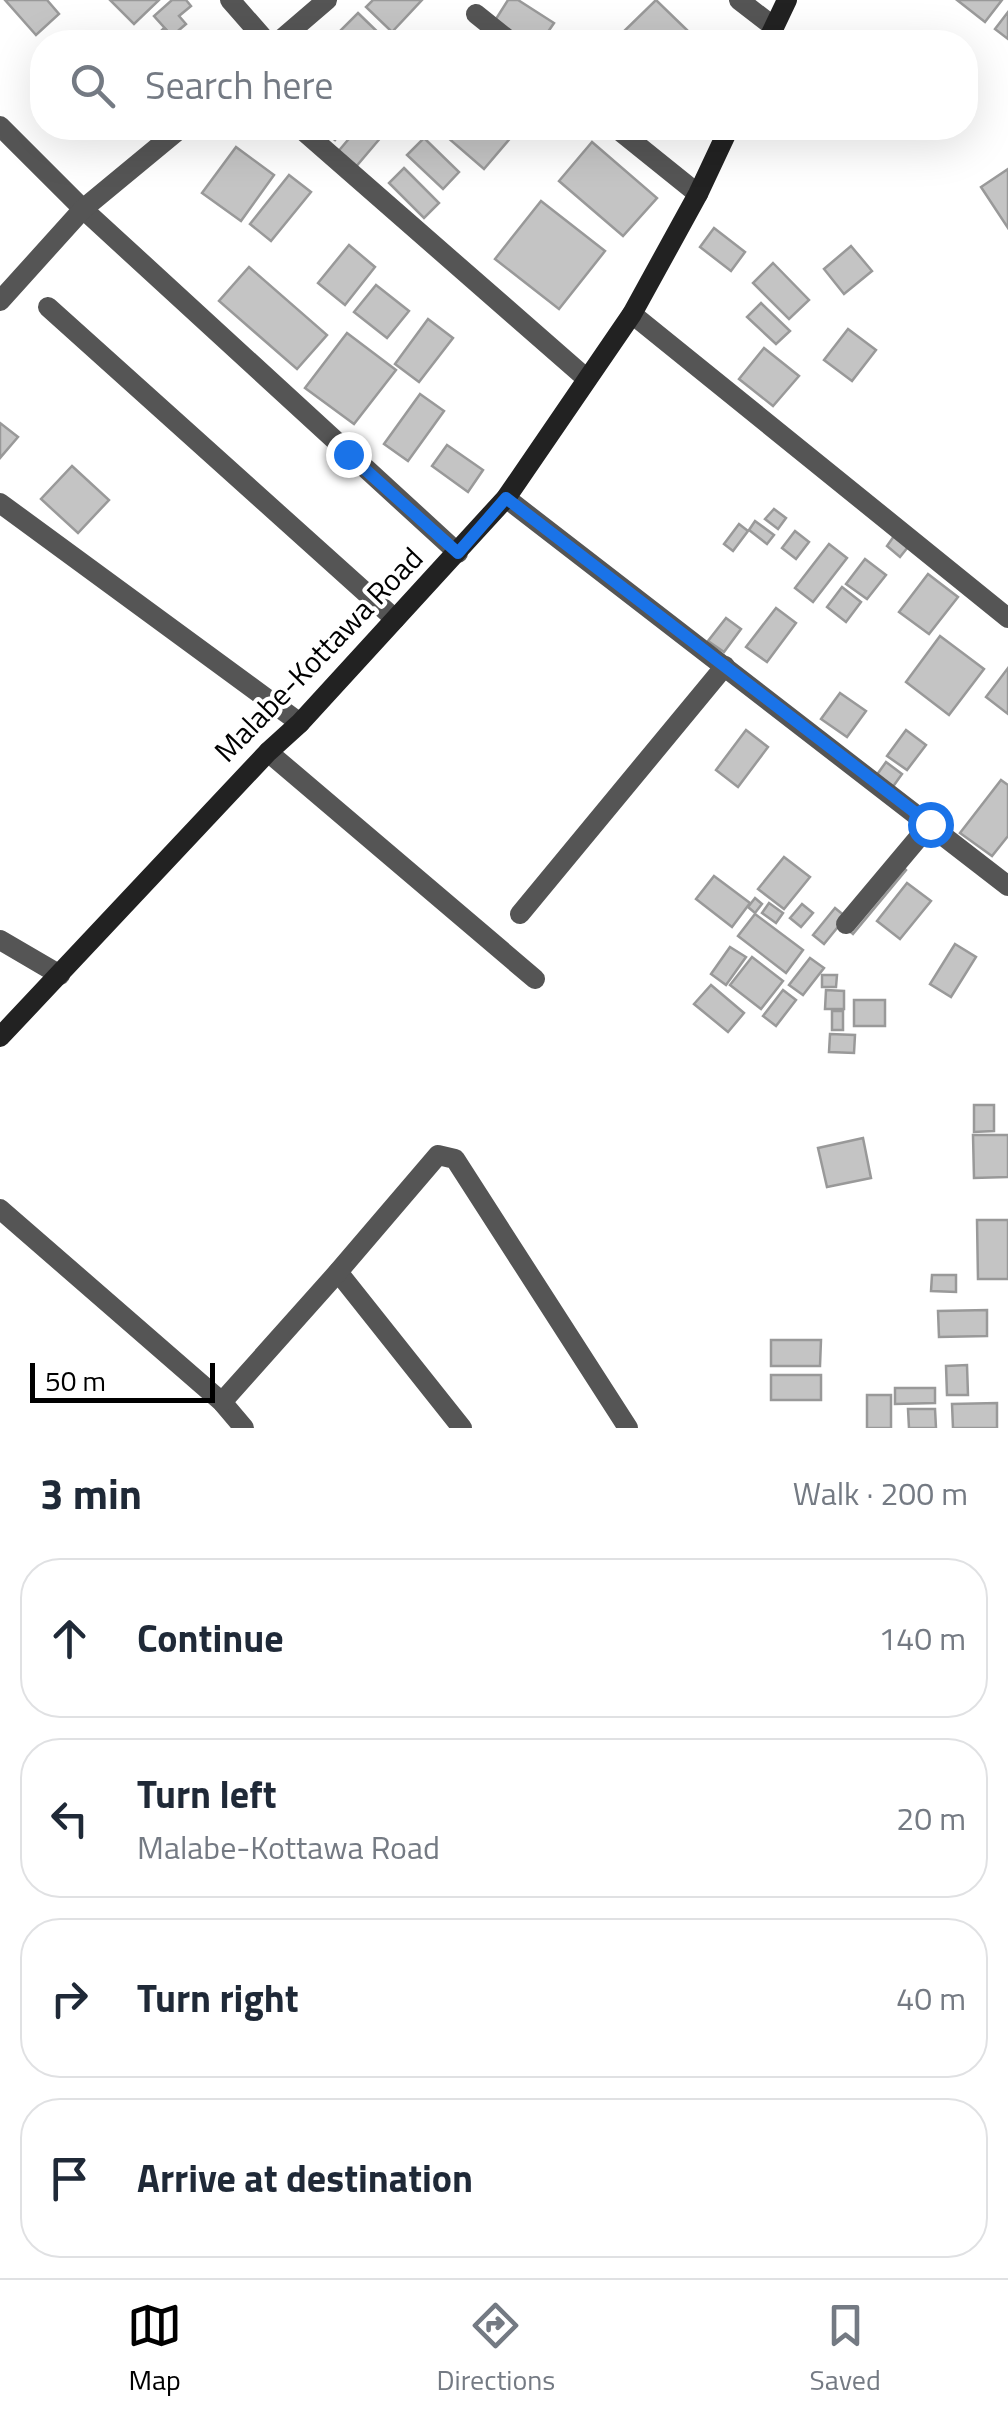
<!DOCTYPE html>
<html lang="en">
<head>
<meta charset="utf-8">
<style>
	body { margin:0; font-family:"Titillium Web",sans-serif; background:#f6f6f7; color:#1f2937 }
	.scale { position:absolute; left:30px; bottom:25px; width:185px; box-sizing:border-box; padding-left:10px; border:5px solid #000; border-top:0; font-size:28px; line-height:35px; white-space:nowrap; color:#000; -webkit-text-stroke:8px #fff; paint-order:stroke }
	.stop { position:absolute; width:30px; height:30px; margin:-22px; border:8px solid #1a73e8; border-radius:50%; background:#fff }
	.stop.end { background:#1a73e8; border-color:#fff; box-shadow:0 2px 10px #0008 }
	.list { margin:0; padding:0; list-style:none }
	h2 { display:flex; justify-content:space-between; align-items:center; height:130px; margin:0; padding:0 40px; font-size:42px }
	h2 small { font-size:32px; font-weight:400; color:#747a83 }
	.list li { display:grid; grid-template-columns:65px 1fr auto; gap:30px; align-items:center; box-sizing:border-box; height:160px; margin:0 20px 20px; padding:0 20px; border:2px solid #e0e1e3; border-radius:40px }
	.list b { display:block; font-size:38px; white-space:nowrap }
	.list p { margin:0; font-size:32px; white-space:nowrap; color:#747a83 }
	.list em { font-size:32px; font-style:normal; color:#747a83 }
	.icon { flex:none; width:55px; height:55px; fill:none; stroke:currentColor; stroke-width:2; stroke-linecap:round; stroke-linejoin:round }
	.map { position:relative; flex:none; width:1008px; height:1428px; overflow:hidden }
	.search { position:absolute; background:#fff; box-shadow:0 10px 40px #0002; left:30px; right:30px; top:30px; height:110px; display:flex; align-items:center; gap:25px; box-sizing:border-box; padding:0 35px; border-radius:40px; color:#747a83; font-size:38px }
	.sheet { height:850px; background:#fff }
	nav { display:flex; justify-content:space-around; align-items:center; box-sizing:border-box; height:140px; border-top:2px solid #e0e1e3; background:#fff; font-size:28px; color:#747a83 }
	nav a { display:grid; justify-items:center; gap:5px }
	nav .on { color:#000 }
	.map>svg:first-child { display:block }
	.building { fill:#c4c4c4; stroke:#999; stroke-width:2.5 }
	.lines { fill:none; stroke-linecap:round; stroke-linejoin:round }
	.street { stroke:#555; stroke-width:20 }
	.secondary { stroke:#222; stroke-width:20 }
	.route { stroke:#1a73e8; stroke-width:12 }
	.labels { text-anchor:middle; stroke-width:8; stroke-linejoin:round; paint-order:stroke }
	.street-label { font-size:30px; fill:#000; stroke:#fff }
</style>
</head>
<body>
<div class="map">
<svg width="1008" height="1428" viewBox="0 0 1008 1428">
	<rect width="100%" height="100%" fill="#fff"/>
	<!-- building -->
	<g class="building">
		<polygon points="5,0 47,0 59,14 36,35"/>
		<polygon points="110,0 159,0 134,24"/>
		<polygon points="172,0 186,0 191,6 179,16 186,24 172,36 154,16"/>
		<polygon points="373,0 422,0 392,32 366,7"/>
		<polygon points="508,0 518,0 554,23 541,42 526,42 494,22"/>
		<polygon points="656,0 689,32 678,42 621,42 617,38"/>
		<polygon points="957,0 1002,0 985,22"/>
		<polygon points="1008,12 1008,39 995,29"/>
		<polygon points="358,13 388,42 335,42 332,39"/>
		<polygon points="164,28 172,36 179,42 150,42"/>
		<polygon points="318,128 345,128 335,140"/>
		<polygon points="358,128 388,129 354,169 336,154"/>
		<polygon points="456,128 519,128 484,169 447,137"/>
		<polygon points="424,138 459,172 443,189 407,155"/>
		<polygon points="592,142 657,198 623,236 559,181"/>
		<polygon points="236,147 274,175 241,221 202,193"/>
		<polygon points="404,168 439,203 424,218 389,183"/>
		<polygon points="1008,169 1008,228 981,187"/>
		<polygon points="289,175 311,192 271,241 250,224"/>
		<polygon points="541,201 605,251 559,309 495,259"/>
		<polygon points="714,228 745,252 731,271 700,247"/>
		<polygon points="349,245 375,267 345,305 318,283"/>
		<polygon points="851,246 872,271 844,294 824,269"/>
		<polygon points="773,263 809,300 789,319 753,283"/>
		<polygon points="249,267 327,335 297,369 219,301"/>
		<polygon points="376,285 409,311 387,338 354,312"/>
		<polygon points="761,303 790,331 776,344 747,317"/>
		<polygon points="428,319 453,338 419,382 395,364"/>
		<polygon points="848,329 876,350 852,381 824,360"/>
		<polygon points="347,333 396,370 354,424 305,388"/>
		<polygon points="764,348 799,376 773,406 739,379"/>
		<polygon points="420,394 444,411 408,461 384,444"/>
		<polygon points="0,423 18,437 0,458"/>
		<polygon points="447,445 483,470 468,492 432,466"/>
		<polygon points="72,466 109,500 78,533 41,499"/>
		<polygon points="774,509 786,518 778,529 765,519"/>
		<polygon points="755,521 774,535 767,544 749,530"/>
		<polygon points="739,524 748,531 733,551 724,544"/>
		<polygon points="795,531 809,542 796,559 782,548"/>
		<polygon points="894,536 908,547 900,557 887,546"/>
		<polygon points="829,544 847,558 813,602 795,588"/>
		<polygon points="865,559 886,575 867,599 846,584"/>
		<polygon points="928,574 958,597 929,634 899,612"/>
		<polygon points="842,587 861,602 846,622 827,607"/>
		<polygon points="776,608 796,623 767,662 746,647"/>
		<polygon points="726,618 741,629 724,652 708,641"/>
		<polygon points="940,636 984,669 949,715 906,682"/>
		<polygon points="1008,668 1008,714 986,697"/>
		<polygon points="840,693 866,711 847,737 821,719"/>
		<polygon points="746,730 768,747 738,787 716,770"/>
		<polygon points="906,730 926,745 907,770 887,756"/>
		<polygon points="886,762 902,774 892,788 876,776"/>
		<polygon points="1001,780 1008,785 1008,836 992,856 960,833"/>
		<polygon points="784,857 810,877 784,909 758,889"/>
		<polygon points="899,863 906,870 853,934 846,928"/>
		<polygon points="714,876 750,903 732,927 696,899"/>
		<polygon points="907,883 931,901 900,939 877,921"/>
		<polygon points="755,898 762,904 755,913 748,907"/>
		<polygon points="769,903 783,913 776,923 762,913"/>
		<polygon points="802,904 813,913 801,927 790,918"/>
		<polygon points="835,908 846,917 824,944 813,935"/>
		<polygon points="755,914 803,950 786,973 738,936"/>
		<polygon points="955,944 976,957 951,997 930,984"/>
		<polygon points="730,947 746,957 726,985 711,974"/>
		<polygon points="752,957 783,981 761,1009 730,985"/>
		<polygon points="810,958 824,968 803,995 789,985"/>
		<polygon points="822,975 837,975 836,987 822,987"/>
		<polygon points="711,985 744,1013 728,1032 694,1004"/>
		<polygon points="783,990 796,1000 776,1026 763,1016"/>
		<polygon points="826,990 844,991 844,1009 825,1009"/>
		<rect x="854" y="1000" width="31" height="26"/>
		<rect x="832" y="1011" width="11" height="19"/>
		<polygon points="830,1034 855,1035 854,1053 829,1052"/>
		<polygon points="974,1105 994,1105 994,1131 974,1132"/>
		<polygon points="973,1135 1008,1135 1008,1177 974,1178"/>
		<polygon points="863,1138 871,1178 827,1187 818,1148"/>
		<polygon points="977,1220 1008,1220 1008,1279 978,1279"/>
		<polygon points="932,1275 956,1275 956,1292 931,1291"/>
		<polygon points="987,1310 987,1336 939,1337 938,1311"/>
		<polygon points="771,1340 821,1340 820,1366 771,1366"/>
		<polygon points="967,1365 968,1395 947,1395 946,1366"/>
		<rect x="771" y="1375" width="50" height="25"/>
		<polygon points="895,1388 935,1388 935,1403 895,1404"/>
		<rect x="867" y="1395" width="24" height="33"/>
		<polygon points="997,1403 997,1428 953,1428 952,1404"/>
		<polygon points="908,1409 935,1409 936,1428 909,1428"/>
	</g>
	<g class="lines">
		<!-- street -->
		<g class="street">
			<polyline points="230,0 267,42"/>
			<polyline points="739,0 774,27"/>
			<polyline points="476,14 511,42"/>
			<polyline points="278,42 327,0"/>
			<polyline points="0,126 83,209 458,553"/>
			<polyline points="300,128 587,379"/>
			<polyline points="616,128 698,194"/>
			<polyline points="0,301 83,209 181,128"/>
			<polyline points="48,307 395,619"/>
			<polyline points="632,314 1008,618"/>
			<polyline points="506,498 1008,886"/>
			<polyline points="0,503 300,723"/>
			<polyline points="268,752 535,979"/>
			<polyline points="520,914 725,666"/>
			<polyline points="846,924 930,824"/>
			<polyline points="0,940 60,975"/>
			<polyline points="0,1209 222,1402 244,1428"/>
			<polyline points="338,1272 462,1428"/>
			<polyline points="222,1402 338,1272 438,1155 455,1159 628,1428"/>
		</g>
		<!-- secondary -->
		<g class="secondary">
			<polyline points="767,42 787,0"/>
			<polyline points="0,1037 268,752 300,723 506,498 632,314 698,194 729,128"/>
		</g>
	</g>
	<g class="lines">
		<!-- route -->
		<polyline class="route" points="348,454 458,553 506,498 930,824"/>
	</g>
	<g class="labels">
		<!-- street labels -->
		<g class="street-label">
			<text transform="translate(319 655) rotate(-46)" y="10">Malabe-Kottawa Road</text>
		</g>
	</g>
</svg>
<div class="scale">50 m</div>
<div class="stop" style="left:930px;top:824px"></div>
<div class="stop end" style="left:348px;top:454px"></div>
<div class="search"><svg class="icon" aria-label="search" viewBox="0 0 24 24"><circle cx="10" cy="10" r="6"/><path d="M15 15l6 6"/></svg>Search here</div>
</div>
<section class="sheet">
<h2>3 min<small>Walk · 200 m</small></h2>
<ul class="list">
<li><svg class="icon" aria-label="ahead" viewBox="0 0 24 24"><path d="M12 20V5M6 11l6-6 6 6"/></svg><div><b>Continue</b></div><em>140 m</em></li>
<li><svg class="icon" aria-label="left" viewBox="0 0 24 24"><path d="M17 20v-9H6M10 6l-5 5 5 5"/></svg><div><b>Turn left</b><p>Malabe-Kottawa Road</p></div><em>20 m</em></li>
<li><svg class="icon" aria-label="right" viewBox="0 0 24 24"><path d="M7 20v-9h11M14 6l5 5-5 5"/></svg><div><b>Turn right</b></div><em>40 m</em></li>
<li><svg class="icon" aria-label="arrive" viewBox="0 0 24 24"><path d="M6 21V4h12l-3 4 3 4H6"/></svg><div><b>Arrive at destination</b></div></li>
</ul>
</section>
<nav>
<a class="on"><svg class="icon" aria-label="map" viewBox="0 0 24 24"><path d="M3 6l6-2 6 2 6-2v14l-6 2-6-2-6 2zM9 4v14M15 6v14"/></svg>Map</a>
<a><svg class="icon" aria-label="directions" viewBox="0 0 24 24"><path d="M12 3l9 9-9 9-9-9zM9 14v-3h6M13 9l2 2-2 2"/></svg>Directions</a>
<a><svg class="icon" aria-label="saved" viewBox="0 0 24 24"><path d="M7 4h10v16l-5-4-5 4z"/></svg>Saved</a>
</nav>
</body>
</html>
